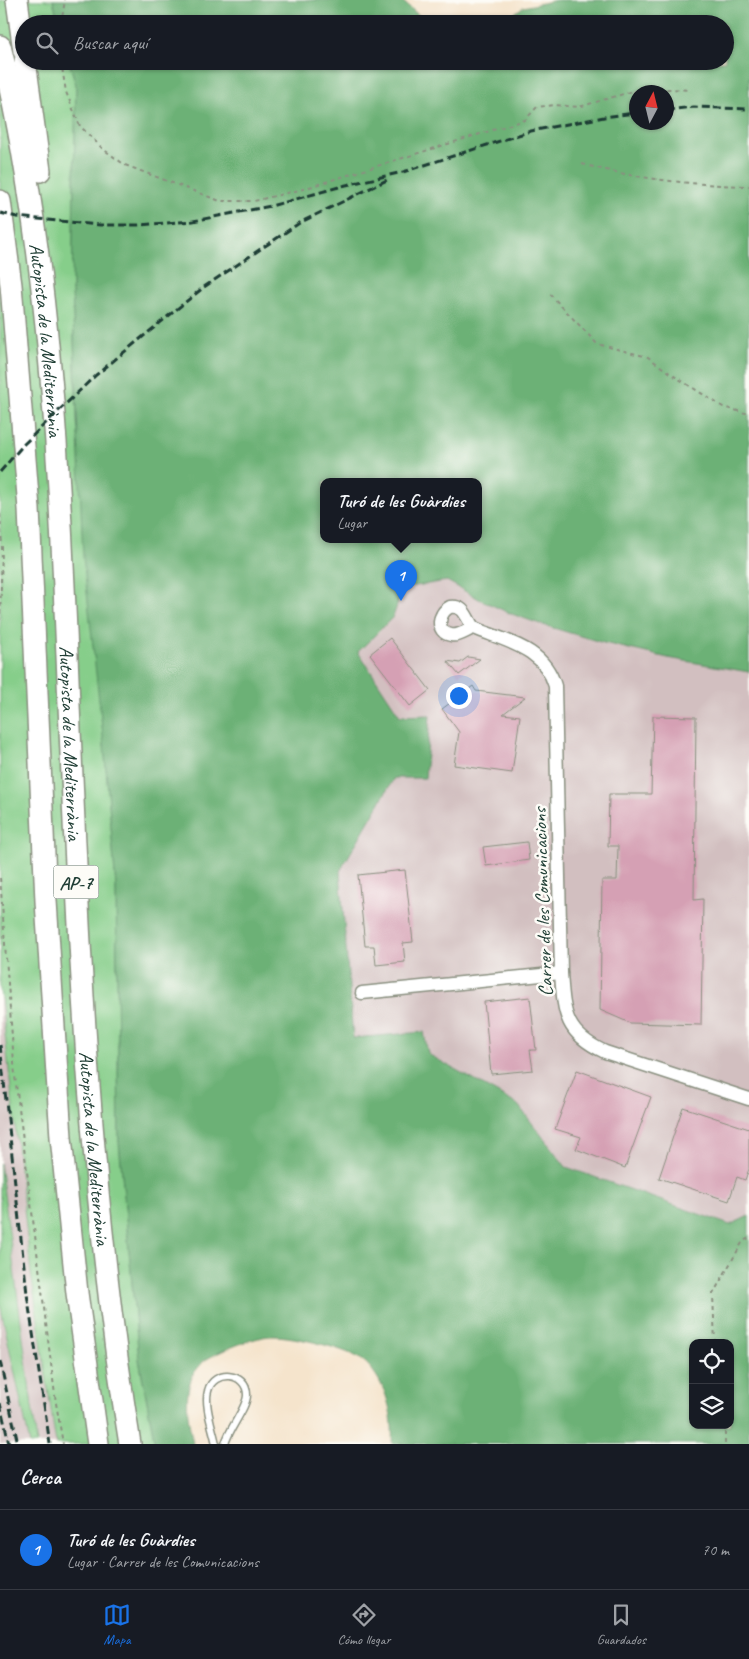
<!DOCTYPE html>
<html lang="es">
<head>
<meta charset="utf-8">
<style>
	body { margin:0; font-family:Caveat,sans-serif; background:#20242c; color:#f1f3f6 }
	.controls { position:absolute; right:15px; bottom:15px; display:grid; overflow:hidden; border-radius:10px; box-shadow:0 1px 4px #0004 }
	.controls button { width:45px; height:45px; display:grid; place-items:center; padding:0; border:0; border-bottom:1px solid #363941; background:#171b24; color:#f1f3f6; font:25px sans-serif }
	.compass { position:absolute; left:629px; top:85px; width:45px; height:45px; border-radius:50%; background:#171b24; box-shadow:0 1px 4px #0004; rotate:7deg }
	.you { position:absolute; left:458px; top:695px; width:18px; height:18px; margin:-12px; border:4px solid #fff; border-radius:50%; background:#1a73e8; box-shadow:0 0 0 8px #1a73e833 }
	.badge { display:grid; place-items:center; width:32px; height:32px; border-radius:50%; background:#1a73e8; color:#fff; font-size:16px; font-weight:700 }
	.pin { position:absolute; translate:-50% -41px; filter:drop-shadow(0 1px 2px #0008) }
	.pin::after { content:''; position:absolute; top:26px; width:18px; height:15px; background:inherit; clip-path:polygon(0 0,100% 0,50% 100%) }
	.popup { position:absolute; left:320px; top:478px; width:162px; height:65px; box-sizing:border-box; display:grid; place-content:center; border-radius:10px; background:#171b24; filter:drop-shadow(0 1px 4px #0005); font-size:16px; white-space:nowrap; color:#9ea1a6 }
	.popup b { font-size:19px; color:#f1f3f6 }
	.popup::after { content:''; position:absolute; left:50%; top:100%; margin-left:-10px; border:10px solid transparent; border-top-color:#171b24 }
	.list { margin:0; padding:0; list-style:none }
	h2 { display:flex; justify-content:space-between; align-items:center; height:65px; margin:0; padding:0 20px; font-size:21px }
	h2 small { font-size:16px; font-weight:400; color:#9ea1a6 }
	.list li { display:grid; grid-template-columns:32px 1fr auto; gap:15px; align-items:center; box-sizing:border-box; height:80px; padding:0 20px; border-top:1px solid #363941 }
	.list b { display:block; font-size:19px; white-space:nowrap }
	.list p { margin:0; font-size:16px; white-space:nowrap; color:#9ea1a6 }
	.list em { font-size:16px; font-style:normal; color:#9ea1a6 }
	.icon { flex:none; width:28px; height:28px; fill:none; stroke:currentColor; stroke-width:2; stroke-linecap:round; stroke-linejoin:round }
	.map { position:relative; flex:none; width:749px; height:1444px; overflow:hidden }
	.search { position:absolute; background:#171b24; box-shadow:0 1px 4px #0004; left:15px; right:15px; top:15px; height:55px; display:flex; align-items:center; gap:12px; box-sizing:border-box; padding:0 18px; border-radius:28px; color:#9ea1a6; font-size:19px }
	.sheet { height:145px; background:#171b24 }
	nav { display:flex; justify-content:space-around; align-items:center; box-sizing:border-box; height:70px; border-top:1px solid #363941; background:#171b24; font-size:14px; color:#9ea1a6 }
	nav a { display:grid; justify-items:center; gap:2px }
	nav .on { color:#1a73e8 }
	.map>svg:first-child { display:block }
	.industrial { fill:#d2bfc0 }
	.green { fill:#86ce8a; stroke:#52865f }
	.forest { fill:#6cb176; stroke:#467755; fill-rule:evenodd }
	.building { fill:#d5a0b4 }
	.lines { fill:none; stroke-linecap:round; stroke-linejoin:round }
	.service-casing { stroke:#8a9080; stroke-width:9 }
	.minor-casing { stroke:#8a9080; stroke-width:15 }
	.motorway-casing { stroke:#8a9080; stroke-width:24 }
	.path { stroke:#8a9080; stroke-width:2; stroke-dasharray:4 4; stroke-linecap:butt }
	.service { stroke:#fff; stroke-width:6 }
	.minor { stroke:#fff; stroke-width:12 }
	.motorway { stroke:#fff; stroke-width:21 }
	.rail { stroke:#1f3d34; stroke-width:3; stroke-dasharray:8 4; stroke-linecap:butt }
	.labels { text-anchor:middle; stroke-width:5; stroke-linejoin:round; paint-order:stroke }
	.shield { fill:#fdfcf7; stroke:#62766e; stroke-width:1 }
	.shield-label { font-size:19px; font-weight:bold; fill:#1f3d34 }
	.street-label { font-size:20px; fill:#1f3d34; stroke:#fdfcf7 }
</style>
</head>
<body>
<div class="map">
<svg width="749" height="1444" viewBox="0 0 749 1444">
	<rect width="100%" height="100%" fill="#fdfcf7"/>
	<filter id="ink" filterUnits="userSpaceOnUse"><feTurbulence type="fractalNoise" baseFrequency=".02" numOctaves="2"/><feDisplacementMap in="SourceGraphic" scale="10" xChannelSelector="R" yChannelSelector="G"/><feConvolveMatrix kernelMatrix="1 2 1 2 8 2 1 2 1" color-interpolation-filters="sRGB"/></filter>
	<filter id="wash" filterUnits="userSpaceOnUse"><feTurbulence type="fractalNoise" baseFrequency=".0096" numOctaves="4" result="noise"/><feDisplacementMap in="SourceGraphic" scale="20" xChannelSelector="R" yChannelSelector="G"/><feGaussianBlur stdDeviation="1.12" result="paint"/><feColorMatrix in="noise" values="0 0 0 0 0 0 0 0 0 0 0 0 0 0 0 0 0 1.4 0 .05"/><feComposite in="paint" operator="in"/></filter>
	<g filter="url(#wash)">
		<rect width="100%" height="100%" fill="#f5e4cc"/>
		<!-- industrial -->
		<g class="industrial">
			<polygon points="447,581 479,599 509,613 540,624 604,643 668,658 749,672 749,1216 730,1225 566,1167 518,1105 428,1054 424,1032 353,1038 340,871 394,778 425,778 400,716 358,652 393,617 403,588"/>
			<polygon points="0,988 31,1273 56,1444 37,1444 0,1163"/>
			<polygon points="0,1304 30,1444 0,1444"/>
		</g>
		<!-- green -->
		<g class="green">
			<polygon points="0,0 53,0 59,24 24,24 24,61 69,61 76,85 72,289 77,422 116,886 119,1141 139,1359 155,1444 56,1444 31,1273 0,988"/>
			<polygon points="0,1163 37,1444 30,1444 0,1304"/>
		</g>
		<!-- forest -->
		<g class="forest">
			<polygon points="53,0 401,0 429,24 59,24"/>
			<path d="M557,0H749V672L668,658L604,643L540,624L509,613L479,599L447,581L403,588L393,617L358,652L400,716L430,715L425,778H394L340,871L353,1038L424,1032L428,1054L518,1105L566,1167L730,1225L749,1216V1444H392C394,1416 387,1384 366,1363C352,1349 291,1335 271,1336C257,1336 216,1352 204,1361C201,1364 197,1369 194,1373C182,1395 189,1422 193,1444H155L139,1359L119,1141L116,886L104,745L83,557L72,289L76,85L69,61H725V24H500L523,7ZM666,92V122H636V92ZM324,482H478V540H324ZM693,1343H730V1425H693Z"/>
		</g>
		<g id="blocks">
			<!-- building -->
			<g class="building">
				<polygon points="390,638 430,690 410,706 370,654"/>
				<polygon points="468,657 480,659 459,675 447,661 460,663"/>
				<polygon points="473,686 476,691 525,697 503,714 520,716 512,773 454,765 459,732 442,709"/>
				<polygon points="653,716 696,717 694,900 703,899 701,1025 630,1023 600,1010 602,880 617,880 618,846 608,846 609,794 651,794"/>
				<polygon points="527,842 529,860 486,866 483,847"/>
				<polygon points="405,870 413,942 403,943 405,962 376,965 374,946 365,946 358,875"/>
				<polygon points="530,997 536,1050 530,1050 533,1070 491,1074 484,1002"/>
				<polygon points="577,1070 651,1097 625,1168 576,1149 581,1137 555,1129"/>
				<polygon points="683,1107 749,1129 749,1169 745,1180 737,1177 729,1201 659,1178"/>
			</g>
		</g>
	</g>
	<g filter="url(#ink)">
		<use href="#blocks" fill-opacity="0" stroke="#8a9080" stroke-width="1"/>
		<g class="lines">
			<!-- service casing -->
			<g class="service-casing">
				<path id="service" d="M216,1444C213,1429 204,1405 208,1391C213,1369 247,1372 247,1395C247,1408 229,1428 225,1444"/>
			</g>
			<!-- minor casing -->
			<g class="minor-casing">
				<g id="minor">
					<path d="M450,607C466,605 466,619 474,628C466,630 459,637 451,635C435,632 438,613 450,607Z"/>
					<path d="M474,628C508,642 544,648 555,686L561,973C564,1013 564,1033 605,1052L749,1099"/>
					<polyline points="362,993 561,973"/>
				</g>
			</g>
			<!-- motorway casing -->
			<g class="motorway-casing">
				<g id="motorway">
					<polyline points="17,0 24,51"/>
					<path id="s1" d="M0,46C17,113 28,180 37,248C57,399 63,553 69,705C79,953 90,1200 130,1444"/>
					<polyline points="25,61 40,171"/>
					<polyline points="0,201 11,285 29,509 46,901 61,1137 77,1293 98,1444"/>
				</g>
			</g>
			<!-- path -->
			<g class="path">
				<polyline points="61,24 65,0"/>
				<polyline points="61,61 66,92 80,126 103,149 125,165 220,201 254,201 303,189 525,120 537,107 555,105 579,107 630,92 670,89 690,90"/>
				<path d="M582,164C637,179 692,185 749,186"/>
				<polyline points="550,294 597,344 648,357 671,374 723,407 749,414"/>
				<polyline points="0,514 2,548 0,620"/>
				<polyline points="0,878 15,1076 56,1403 63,1444"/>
				<polyline points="715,1343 713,1294 743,1241 749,1238"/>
				<polyline points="725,1444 725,1425"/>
			</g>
			<!-- service -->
			<use href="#service" class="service"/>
			<!-- minor -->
			<use href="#minor" class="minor"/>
			<!-- motorway -->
			<use href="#motorway" class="motorway"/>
			<!-- rail -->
			<g class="rail">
				<polyline points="666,110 694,107 749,109"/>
				<polyline points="0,213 17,217 100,225 139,225 193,221 271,206 346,185 403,172 531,131 604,117 636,113"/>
				<polyline points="0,472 24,444 96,375 204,287 301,222 387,180"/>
				<polyline points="0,1045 27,1294 50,1444"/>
				<polyline points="0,1361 18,1444"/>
				<polyline points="0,1403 9,1444"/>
			</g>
		</g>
	</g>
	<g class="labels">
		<!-- shield labels -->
		<rect class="shield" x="53.5" y="865.5" width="45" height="33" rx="4"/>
		<g class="shield-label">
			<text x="76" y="889">AP-7</text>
		</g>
		<!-- street labels -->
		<g class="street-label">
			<text dy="7" stroke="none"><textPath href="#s1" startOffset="298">Autopista de la Mediterrània</textPath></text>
			<text dy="7" stroke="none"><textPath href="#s1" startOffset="702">Autopista de la Mediterrània</textPath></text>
			<text transform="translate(542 902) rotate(-92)" y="7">Carrer de les Comunicacions</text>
			<text dy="7" stroke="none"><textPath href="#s1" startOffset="1108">Autopista de la Mediterrània</textPath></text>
		</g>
	</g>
</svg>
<div class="controls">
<button><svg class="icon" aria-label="locate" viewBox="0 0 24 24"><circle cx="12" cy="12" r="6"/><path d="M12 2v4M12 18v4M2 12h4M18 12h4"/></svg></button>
<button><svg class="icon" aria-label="layers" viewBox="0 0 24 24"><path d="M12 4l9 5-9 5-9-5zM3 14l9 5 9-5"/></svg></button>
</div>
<svg class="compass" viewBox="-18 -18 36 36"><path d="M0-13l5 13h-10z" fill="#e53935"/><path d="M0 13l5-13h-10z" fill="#9ea1a6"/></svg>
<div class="you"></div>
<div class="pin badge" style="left:401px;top:601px">1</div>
<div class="popup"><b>Turó de les Guàrdies</b>Lugar</div>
<div class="search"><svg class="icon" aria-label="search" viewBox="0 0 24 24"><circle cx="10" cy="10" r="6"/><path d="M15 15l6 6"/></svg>Buscar aquí</div>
</div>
<section class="sheet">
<h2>Cerca<small></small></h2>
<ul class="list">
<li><span class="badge">1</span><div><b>Turó de les Guàrdies</b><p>Lugar · Carrer de les Comunicacions</p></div><em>70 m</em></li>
</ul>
</section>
<nav>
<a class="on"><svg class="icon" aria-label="map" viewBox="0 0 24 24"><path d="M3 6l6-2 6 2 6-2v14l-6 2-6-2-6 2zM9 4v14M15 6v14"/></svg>Mapa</a>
<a><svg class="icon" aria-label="directions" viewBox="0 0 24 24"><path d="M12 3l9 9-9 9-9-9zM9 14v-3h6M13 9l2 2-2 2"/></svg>Cómo llegar</a>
<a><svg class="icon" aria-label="saved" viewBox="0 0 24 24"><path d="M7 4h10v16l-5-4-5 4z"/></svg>Guardados</a>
</nav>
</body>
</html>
